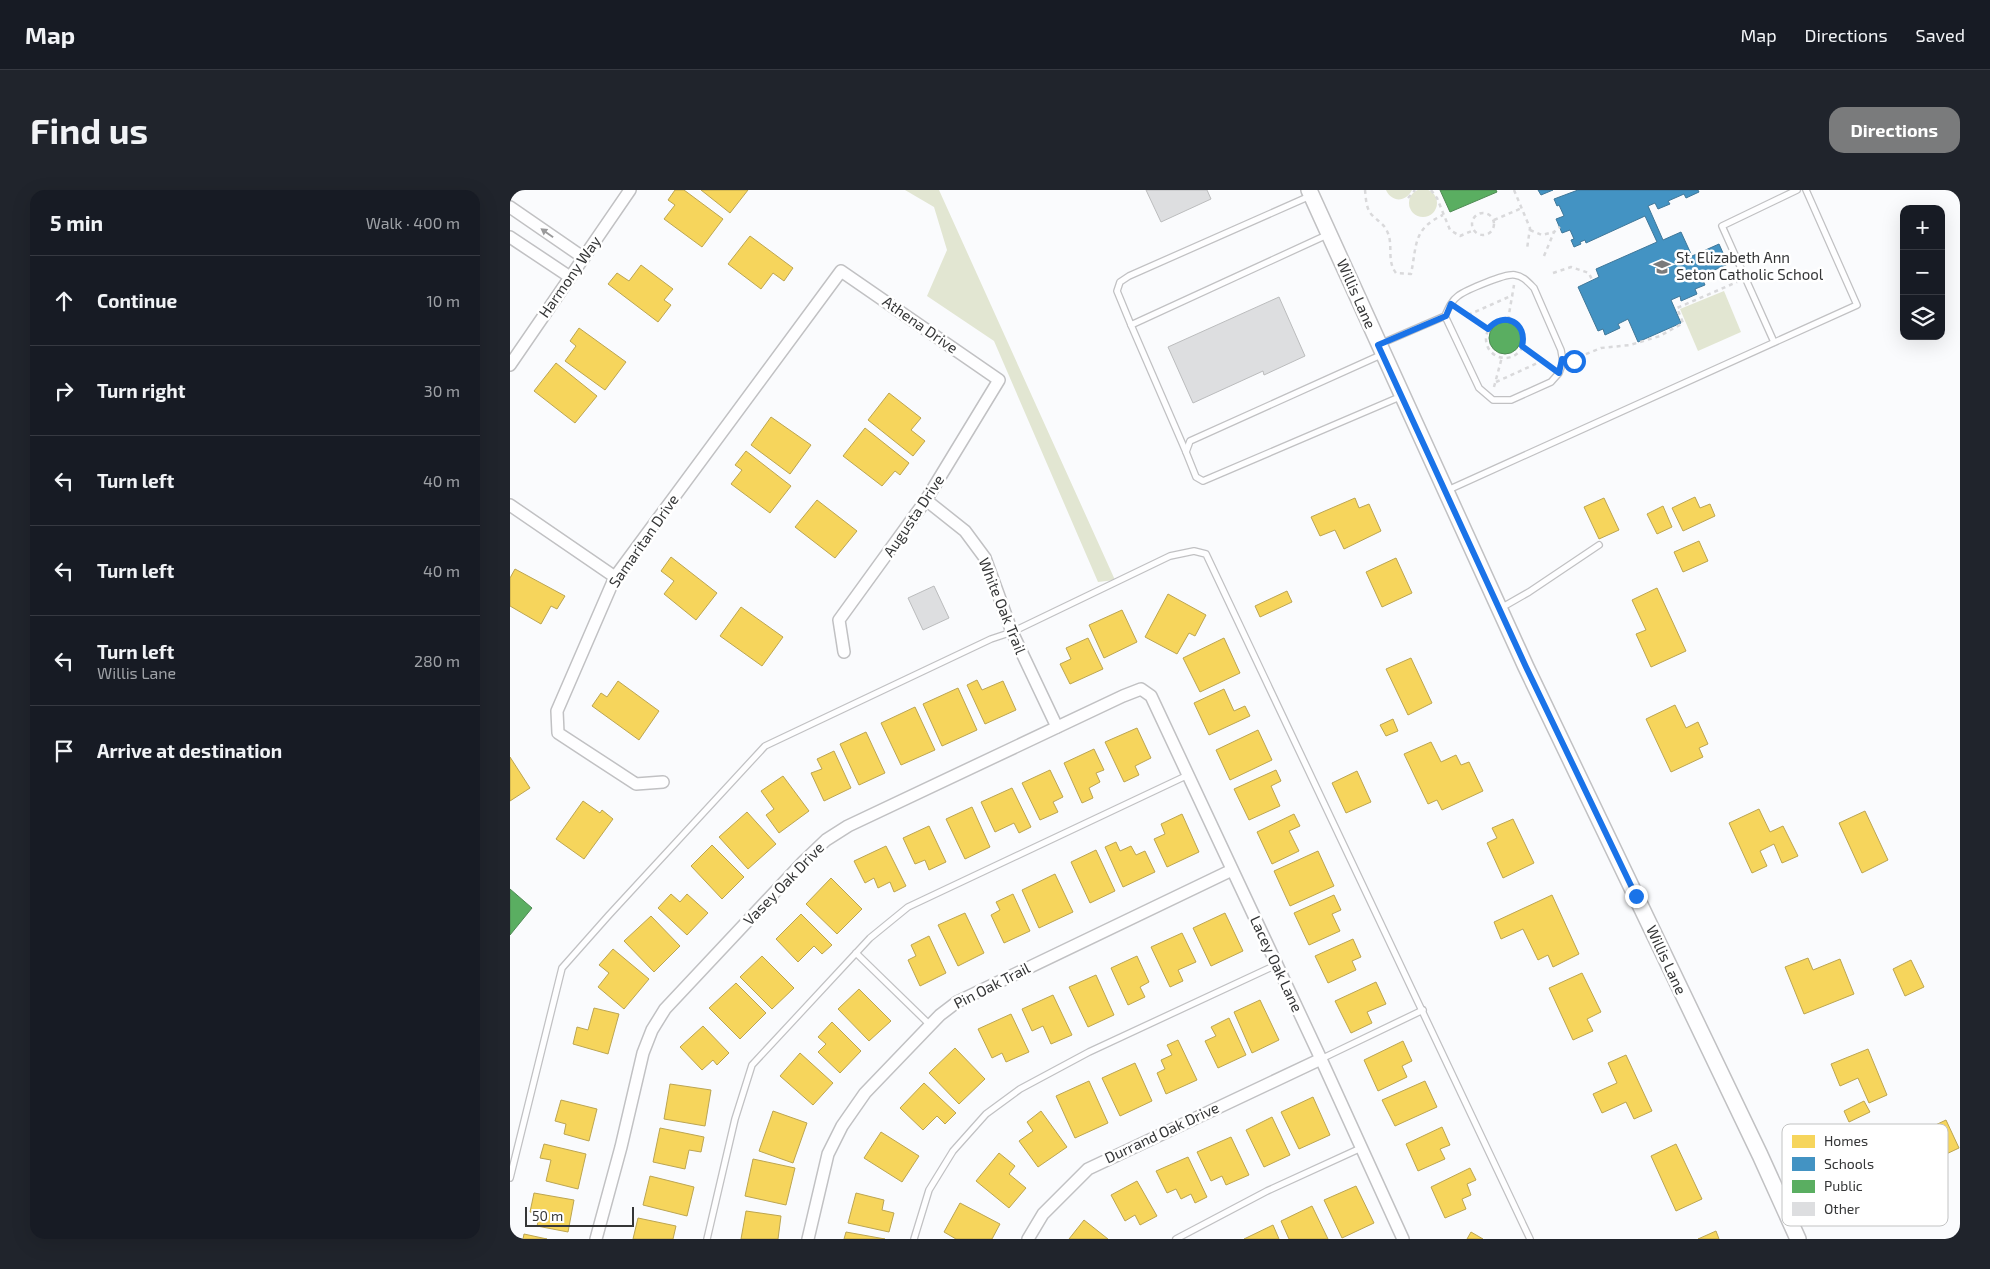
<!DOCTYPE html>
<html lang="en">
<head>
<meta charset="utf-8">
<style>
	body { margin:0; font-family:"Exo 2",sans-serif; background:#20242c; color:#f1f3f6 }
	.controls { position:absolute; right:15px; top:15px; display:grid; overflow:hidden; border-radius:10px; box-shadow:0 5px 20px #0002 }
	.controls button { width:45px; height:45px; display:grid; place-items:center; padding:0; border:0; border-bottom:1px solid #363941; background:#171b24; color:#f1f3f6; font:25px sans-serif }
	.scale { position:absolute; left:15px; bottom:12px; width:109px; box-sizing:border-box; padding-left:5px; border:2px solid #353637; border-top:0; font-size:14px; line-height:18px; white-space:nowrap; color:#353637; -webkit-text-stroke:4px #fff; paint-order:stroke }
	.stop { position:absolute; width:15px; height:15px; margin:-11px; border:4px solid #1a73e8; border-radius:50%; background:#fff }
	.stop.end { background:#1a73e8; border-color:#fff; box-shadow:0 1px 5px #0008 }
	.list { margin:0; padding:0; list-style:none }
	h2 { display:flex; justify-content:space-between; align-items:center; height:65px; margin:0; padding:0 20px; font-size:21px }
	h2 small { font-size:16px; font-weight:400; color:#9ea1a6 }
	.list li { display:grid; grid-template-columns:32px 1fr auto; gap:15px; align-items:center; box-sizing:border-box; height:90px; padding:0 20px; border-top:1px solid #363941 }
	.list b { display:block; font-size:19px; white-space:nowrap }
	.list p { margin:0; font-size:16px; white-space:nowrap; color:#9ea1a6 }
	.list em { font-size:16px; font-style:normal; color:#9ea1a6 }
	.icon { flex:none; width:28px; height:28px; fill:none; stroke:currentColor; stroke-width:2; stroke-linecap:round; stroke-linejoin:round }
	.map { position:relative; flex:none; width:1450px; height:1049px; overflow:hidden; border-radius:15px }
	header { display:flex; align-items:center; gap:30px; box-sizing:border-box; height:70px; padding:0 25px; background:#171b24; border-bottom:1px solid #363941 }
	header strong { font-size:24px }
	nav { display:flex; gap:28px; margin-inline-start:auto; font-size:18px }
	.intro { display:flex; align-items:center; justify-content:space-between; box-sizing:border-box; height:120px; padding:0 30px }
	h1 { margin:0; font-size:35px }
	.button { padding:12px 22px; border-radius:15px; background:#7a7b7c; color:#fff; font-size:18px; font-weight:700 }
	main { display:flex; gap:30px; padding:0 30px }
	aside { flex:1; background:#171b24; border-radius:15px; box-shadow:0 5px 20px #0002 }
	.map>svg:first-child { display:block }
	.green { fill:#e2e6d2 }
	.homes { fill:#f6d55c; stroke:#bca551 }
	.schools { fill:#4393c3; stroke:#3f7799 }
	.public { fill:#5aae61; stroke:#4f8a54 }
	.building { fill:#dddee0; stroke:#bbbcbd }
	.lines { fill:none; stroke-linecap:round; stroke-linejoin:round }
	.service-casing { stroke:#c1c1c3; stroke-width:8 }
	.minor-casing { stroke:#c1c1c3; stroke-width:14 }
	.tertiary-casing { stroke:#c1c1c3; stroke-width:18 }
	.path { stroke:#d9d9db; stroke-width:2.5; stroke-dasharray:4 4; stroke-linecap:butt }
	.service { stroke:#fefeff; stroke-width:5.5 }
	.minor { stroke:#fefeff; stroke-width:11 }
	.tertiary { stroke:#fefeff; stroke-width:15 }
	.oneway { fill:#9a9a9b }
	.route { stroke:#1a73e8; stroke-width:6 }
	.labels { text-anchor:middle; stroke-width:5; stroke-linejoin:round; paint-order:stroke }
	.poi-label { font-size:15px; fill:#353637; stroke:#fff; text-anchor:start }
	.street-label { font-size:15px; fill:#353637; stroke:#fff }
	.key { fill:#fff; stroke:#c2c3c3; stroke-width:1 }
	.key-label { font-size:14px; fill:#353637 }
</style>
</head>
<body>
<header>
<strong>Map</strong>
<nav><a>Map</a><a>Directions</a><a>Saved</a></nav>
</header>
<div class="intro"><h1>Find us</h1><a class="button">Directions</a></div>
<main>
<aside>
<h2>5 min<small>Walk · 400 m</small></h2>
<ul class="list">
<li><svg class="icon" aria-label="ahead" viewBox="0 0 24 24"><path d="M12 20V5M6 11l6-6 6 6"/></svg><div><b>Continue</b></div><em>10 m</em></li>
<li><svg class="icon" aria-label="right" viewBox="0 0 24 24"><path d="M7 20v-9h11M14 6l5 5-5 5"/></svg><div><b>Turn right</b></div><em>30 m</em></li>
<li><svg class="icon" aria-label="left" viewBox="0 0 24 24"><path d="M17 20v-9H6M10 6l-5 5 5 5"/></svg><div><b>Turn left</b></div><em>40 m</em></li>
<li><svg class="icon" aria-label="left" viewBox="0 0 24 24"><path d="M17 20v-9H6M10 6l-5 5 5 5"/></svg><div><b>Turn left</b></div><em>40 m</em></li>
<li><svg class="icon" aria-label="left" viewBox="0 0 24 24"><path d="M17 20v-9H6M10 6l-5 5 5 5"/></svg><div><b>Turn left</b><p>Willis Lane</p></div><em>280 m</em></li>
<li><svg class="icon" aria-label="arrive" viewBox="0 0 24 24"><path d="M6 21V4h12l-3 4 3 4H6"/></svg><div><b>Arrive at destination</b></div></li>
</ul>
</aside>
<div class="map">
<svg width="1450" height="1049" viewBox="0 0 1450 1049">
	<rect width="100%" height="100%" fill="#fafbfd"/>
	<!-- green -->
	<g class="green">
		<circle cx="913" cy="13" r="14"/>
		<polygon points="395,0 429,0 605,390 588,392 484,151 417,106 437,60 424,17"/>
		<path d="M876,0H902C896,12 882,13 876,0Z"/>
		<polygon points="1214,101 1231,142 1188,161 1170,119"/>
	</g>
	<!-- homes -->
	<g class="homes">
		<polygon points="165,0 174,0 213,29 192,57 154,29 165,15 158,10"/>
		<polygon points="191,0 238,0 220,23"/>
		<polygon points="240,46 283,78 274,91 263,83 251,99 218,74"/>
		<polygon points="131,75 163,99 154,110 161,115 148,132 98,94 107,83 119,91"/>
		<polygon points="69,138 116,172 95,200 55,171 66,156 60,151"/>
		<polygon points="46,173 87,206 65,233 24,201"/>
		<polygon points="379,203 411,228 401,240 415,251 403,266 358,230"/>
		<polygon points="261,227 301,255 280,284 241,255"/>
		<polygon points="355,238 399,273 390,285 385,281 372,296 333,266"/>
		<polygon points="236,261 281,296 260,323 221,294 232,280 225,275"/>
		<polygon points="1185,307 1190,318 1200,314 1205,326 1173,341 1162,318"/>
		<polygon points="845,308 849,318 859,314 871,341 834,359 825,340 810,346 801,327"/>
		<polygon points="1094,308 1109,340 1089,349 1074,317"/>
		<polygon points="307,310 347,341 325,368 285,337"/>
		<polygon points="1153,316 1162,337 1147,344 1137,324"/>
		<polygon points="1189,351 1198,371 1173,382 1164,362"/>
		<polygon points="161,367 207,403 186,430 154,404 164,391 151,381"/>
		<polygon points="886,368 902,403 872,417 856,382"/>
		<polygon points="5,379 55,406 47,419 41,416 31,434 0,416 0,388"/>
		<polygon points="1147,398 1176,461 1141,477 1126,444 1136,440 1122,410"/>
		<polygon points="777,401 782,412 750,427 745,416"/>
		<polygon points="658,404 696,425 685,446 679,443 667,464 635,447"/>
		<polygon points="231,417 273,447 252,476 210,446"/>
		<polygon points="612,420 627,452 594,468 579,435"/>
		<polygon points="578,448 593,479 560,494 550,474 561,469 556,458"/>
		<polygon points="714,448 730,483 690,502 673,468"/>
		<polygon points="901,468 922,513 898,525 876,479"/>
		<polygon points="467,490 472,500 493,491 506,520 475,534 457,495"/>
		<polygon points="108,491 149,521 129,550 82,516 91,503 97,507"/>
		<polygon points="448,498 467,540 432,556 413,514"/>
		<polygon points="714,499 724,521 735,516 740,526 699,545 684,513"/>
		<polygon points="1165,515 1176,538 1188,532 1198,554 1189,558 1193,567 1161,582 1136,529"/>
		<polygon points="405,517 425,560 391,575 371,533"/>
		<polygon points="883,529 888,541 876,546 870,535"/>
		<polygon points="627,538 641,568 625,576 629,585 614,592 595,552"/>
		<polygon points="748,540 762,570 720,590 706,560"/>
		<polygon points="356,542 375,583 349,595 330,554"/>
		<polygon points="921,552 931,572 946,565 951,575 959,572 973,601 932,620 927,610 918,614 894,564"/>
		<polygon points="584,559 594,580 586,583 590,592 579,598 583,608 572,613 554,573"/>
		<polygon points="324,561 341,598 314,611 301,583 312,579 307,569"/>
		<polygon points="0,567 20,598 0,611"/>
		<polygon points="540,580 553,607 543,612 548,622 530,630 512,593"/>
		<polygon points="766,580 771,591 761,596 770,616 739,630 724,599"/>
		<polygon points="847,581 861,612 836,623 822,593"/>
		<polygon points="273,586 299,621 269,643 256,625 264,619 251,601"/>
		<polygon points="502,598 521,637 509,643 504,633 485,642 471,612"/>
		<polygon points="73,611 90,623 92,620 103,629 74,669 46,649"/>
		<polygon points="462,617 480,657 455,669 436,629"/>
		<polygon points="1249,619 1260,642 1273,636 1288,666 1272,673 1264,654 1250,661 1257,676 1242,683 1219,633"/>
		<polygon points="1355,621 1378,670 1352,683 1329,633"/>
		<polygon points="237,622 266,654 238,679 209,647"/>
		<polygon points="672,624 689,662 657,677 644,649 655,644 651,634"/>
		<polygon points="784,624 790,636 779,641 789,661 762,674 747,642"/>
		<polygon points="1003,629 1024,673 993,688 977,653 987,648 982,638"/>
		<polygon points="419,636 436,672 419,680 415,670 405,674 393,648"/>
		<polygon points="606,652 610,661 621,656 626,665 635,661 645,682 613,697 595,657"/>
		<polygon points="202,655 234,687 212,709 181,676"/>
		<polygon points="376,656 396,696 384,702 380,692 368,698 364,688 355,693 344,671"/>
		<polygon points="586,660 605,701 580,713 561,672"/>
		<polygon points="808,661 824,696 780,716 764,681"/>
		<polygon points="545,684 563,722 529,738 512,700"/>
		<polygon points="321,688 352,719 327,744 296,714"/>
		<polygon points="161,704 170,712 177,704 198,723 177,745 148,718"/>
		<polygon points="503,704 520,741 494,753 481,725 490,720 486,712"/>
		<polygon points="824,705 831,720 822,724 830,741 799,755 784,723"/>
		<polygon points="1042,705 1069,764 1043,777 1038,765 1028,770 1013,739 991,749 984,732"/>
		<polygon points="455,723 474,763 448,776 428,735"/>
		<polygon points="715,723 733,761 701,776 683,738"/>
		<polygon points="291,724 322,755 312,764 304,756 288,772 266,749"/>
		<polygon points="141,726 170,756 144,782 114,751"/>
		<polygon points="672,743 686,772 668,780 673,791 660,797 641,757"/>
		<polygon points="419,746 436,783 410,796 398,770 406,766 401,755"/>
		<polygon points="843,749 851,767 842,771 846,780 818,793 805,766"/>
		<polygon points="103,759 139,789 114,819 88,797 99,783 89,775"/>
		<polygon points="252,766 284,798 262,819 230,787"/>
		<polygon points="627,766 639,792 630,797 635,807 618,815 601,778"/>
		<polygon points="1298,768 1303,780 1330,769 1344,804 1294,824 1275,777"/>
		<polygon points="1401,770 1414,797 1395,806 1383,779"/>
		<polygon points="1072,783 1091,822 1077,829 1083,841 1063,850 1039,798"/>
		<polygon points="586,785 604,825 578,837 559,797"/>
		<polygon points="866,792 876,814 857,822 862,833 841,843 825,811"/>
		<polygon points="226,793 256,823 230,849 199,818"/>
		<polygon points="349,799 381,831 359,851 328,819"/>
		<polygon points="543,805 562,845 541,854 533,836 522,841 512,819"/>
		<polygon points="750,810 769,850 742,863 724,822"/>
		<polygon points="84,818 109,824 98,864 63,854 67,837 78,840"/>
		<polygon points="501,824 519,862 496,872 492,863 482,868 468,839"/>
		<polygon points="719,828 736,865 708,878 695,851 706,846 701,837"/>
		<polygon points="322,832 351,861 330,883 308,862 316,854 308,847"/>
		<polygon points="193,836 219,863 207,875 203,870 192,880 170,857"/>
		<polygon points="668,850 687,890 656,904 647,883 655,879 651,870 662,865 657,855"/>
		<polygon points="893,851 902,871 892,876 897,887 868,901 854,870"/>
		<polygon points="445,858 475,889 449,914 419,883"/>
		<polygon points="1358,859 1377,905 1359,913 1348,888 1330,896 1321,874"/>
		<polygon points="290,863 323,893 303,915 270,886"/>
		<polygon points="1116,865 1142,921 1124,929 1116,912 1092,923 1083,904 1107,893 1098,873"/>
		<polygon points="625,873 642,911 610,926 592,888"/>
		<polygon points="579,891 598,933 565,948 546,906"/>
		<polygon points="915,891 927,917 885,936 872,910"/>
		<polygon points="414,893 446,923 435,934 427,926 413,940 390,918"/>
		<polygon points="160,894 201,900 195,936 154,929"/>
		<polygon points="803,907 820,945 789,959 771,922"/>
		<polygon points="51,910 87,919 79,951 54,944 56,934 45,931"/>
		<polygon points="1354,911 1360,922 1339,932 1334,921"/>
		<polygon points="263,921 297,933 283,973 249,961"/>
		<polygon points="531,921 557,957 528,977 509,951 523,941 517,932"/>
		<polygon points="762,927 780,965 754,977 736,940"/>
		<polygon points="1436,930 1449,958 1432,966 1419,938"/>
		<polygon points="932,937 940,955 930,959 935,969 908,981 896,954"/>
		<polygon points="150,938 194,947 191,962 179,960 175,979 143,972"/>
		<polygon points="371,942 409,966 392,992 354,968"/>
		<polygon points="721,947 739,985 716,995 712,986 701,991 687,962"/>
		<polygon points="34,954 76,964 68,999 36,991 41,970 30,968"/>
		<polygon points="1166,954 1192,1009 1166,1021 1141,966"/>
		<polygon points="489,963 505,976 499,984 516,998 499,1018 466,991"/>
		<polygon points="678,967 697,1007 685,1013 681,1004 671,1009 666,999 657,1003 646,981"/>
		<polygon points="243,969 285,978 276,1015 235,1006"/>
		<polygon points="960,978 966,990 957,994 961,1005 952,1009 956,1019 935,1028 921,997"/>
		<polygon points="140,986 184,997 177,1026 133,1015"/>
		<polygon points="627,991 647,1026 630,1035 625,1025 615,1031 601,1005"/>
		<polygon points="846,996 864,1033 832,1048 814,1010"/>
		<polygon points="24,1003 64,1010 58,1042 27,1036 30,1024 20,1022"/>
		<polygon points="346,1003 374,1010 372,1020 384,1023 379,1042 338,1033"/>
		<polygon points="450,1013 490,1034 482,1049 446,1049 434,1042"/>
		<polygon points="802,1016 818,1049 779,1049 771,1031"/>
		<polygon points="236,1021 271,1026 268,1049 231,1049"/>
		<polygon points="128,1028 166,1036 163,1049 123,1049"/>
		<polygon points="574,1030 598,1049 559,1049"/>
		<polygon points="763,1035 769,1049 734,1049"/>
		<polygon points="1206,1041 1209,1049 1188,1049"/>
		<polygon points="336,1042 375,1049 334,1049"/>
		<polygon points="961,1042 973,1049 957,1049"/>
		<polygon points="14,1044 37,1049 13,1049"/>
	</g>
	<!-- schools -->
	<g class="schools">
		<polygon points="1028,0 1043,0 1031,5"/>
		<polygon points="1068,0 1188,0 1189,2 1176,8 1174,4 1158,11 1160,14 1148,19 1145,13 1138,16 1153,50 1171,42 1182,66 1209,54 1218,74 1191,86 1195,95 1185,99 1187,104 1171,111 1170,106 1161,110 1171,133 1128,152 1118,129 1108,134 1110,138 1095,145 1093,139 1088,141 1068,97 1089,87 1086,79 1147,52 1135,26 1076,53 1075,50 1070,52 1071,54 1064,57 1061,50 1064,49 1060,40 1052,43 1046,29 1054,26 1049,15 1047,16 1044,9"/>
	</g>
	<!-- public -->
	<g class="public">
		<polygon points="930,0 986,0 987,2 940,22"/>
		<circle cx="995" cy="148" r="16"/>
		<polygon points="0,699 22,718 0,745"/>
	</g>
	<!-- building -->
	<g class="building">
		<polygon points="636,0 697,0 701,9 651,32"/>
		<polygon points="769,107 795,166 754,185 753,181 683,213 658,157"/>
		<polygon points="424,396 439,428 413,440 398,408"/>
	</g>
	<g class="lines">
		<!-- service casing -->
		<g class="service-casing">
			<g id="service">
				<polyline points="800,6 619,86 610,92 607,101 621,135 819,44"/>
				<polyline points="621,135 676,262"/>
				<polyline points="1264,152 1212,36 1287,0"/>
				<path d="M870,154L935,126C938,119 941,111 948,106C956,100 996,83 1005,85C1013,86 1018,92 1024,98L1051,160L1053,172L1049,183L1041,192L1001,210H983L969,198L935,126"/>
				<polyline points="873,164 680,251 676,262 686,287 693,291 892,206"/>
				<polyline points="938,300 1347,115 1296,0"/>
				<polyline points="991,418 1019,402 1089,355"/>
				<polyline points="346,763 420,835"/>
				<polyline points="811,869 913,820"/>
				<polyline points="0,988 52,778 99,725 255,556 481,449 502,442 660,366 684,361 696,364 1020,1049"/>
				<polyline points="197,1049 225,929 242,875 360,748 398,717 678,585"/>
				<polyline points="404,1049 419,1000 443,961 476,924 510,899 579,862 766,775"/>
				<polyline points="666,1049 757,1001 851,958"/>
			</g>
		</g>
		<!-- minor casing -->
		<g class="minor-casing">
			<g id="minor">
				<polyline points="0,17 74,68"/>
				<polyline points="0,47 60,87"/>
				<polyline points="0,175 120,0"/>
				<polyline points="416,310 455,341 475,368 502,442 547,537"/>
				<polyline points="0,315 105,387"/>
				<polyline points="153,592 126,594 48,543 47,521 105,387 331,81 489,190 416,310 329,430 334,462"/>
				<polyline points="86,1049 111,957 133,863 142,840 155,819 293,672 316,650 338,636 613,506 631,499 641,506 811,869 893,1049"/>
				<polyline points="298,1049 318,964 332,936 355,903 430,825 447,812 722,680"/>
				<polyline points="518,1049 533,1024 578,979 811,869"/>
			</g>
		</g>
		<!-- tertiary casing -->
		<g class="tertiary-casing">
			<polyline id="tertiary" points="799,0 1016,477 1250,965 1288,1049"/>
		</g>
		<!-- path -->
		<g class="path">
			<path d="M855,0C856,9 856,20 863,26C868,31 874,34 877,41C884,55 876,70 886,83L901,84C907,54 903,39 933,25"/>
			<polyline points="921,0 927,8 940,40 950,46 964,40"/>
			<polyline points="1004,0 1020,38 1017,59"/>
			<polyline points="898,8 905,0"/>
			<circle cx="973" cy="34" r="11"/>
			<polyline points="984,30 1012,18"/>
			<polyline points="1020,40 1032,45 1044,42"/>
			<polyline points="1034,66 1044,42 1050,37"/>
			<polyline points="1043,83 1061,77 1079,83 1082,90"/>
			<polyline points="949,119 978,139"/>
			<polyline points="958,125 1003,105"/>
			<polyline points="998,130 1004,95"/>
			<circle cx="995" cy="149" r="19"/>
			<polyline points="1012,156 1041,177"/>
			<polyline points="1061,170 1091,158 1120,155 1150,146 1173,133 1167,118 1227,92"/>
			<polyline points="986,192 1032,171"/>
			<polyline points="984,197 992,167"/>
		</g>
		<!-- service -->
		<use href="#service" class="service"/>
		<!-- minor -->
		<use href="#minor" class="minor"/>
		<!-- tertiary -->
		<use href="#tertiary" class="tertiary"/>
	</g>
	<!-- one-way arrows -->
	<defs><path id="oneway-solid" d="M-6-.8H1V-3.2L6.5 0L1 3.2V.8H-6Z" transform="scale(1.25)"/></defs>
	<use class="oneway" href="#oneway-solid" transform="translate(37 43) rotate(-145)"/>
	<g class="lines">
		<!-- route -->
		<path class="route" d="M1064,171L1052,169L1049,183L1012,156C1018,133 994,120 978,139L941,114L936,126L868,155L1016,477L1126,706"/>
	</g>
	<!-- icons -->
	<defs>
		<g id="school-bare" transform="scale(1.35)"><path d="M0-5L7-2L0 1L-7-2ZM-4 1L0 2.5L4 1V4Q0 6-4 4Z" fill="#7a7b7c" stroke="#fff" stroke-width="2.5" paint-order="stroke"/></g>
	</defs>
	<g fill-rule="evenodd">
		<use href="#school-bare" x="1152" y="77"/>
	</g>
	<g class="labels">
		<!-- poi labels -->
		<g class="poi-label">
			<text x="1166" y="73">St. Elizabeth Ann<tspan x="1166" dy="17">Seton Catholic School</tspan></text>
		</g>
		<!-- street labels -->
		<g class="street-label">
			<text transform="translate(60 87) rotate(-55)" y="5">Harmony Way</text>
			<text transform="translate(846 104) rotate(66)" y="5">Willis Lane</text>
			<text transform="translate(410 135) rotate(35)" y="5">Athena Drive</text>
			<text transform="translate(404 326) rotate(-56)" y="5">Augusta Drive</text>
			<text transform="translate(134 351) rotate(-55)" y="5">Samaritan Drive</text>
			<text transform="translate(492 416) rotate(68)" y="5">White Oak Trail</text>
			<text transform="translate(274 694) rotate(-46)" y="5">Vasey Oak Drive</text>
			<text transform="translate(1156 770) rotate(65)" y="5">Willis Lane</text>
			<text transform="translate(766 774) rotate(65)" y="5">Lacey Oak Lane</text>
			<text transform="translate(482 796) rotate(-27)" y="5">Pin Oak Trail</text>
			<text transform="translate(652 943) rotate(-25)" y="5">Durrand Oak Drive</text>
		</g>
	</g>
	<!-- legend -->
	<rect x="1272" y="934" width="166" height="102" rx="8" class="key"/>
	<rect x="1282" y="945" width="23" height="13" fill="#f6d55c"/>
	<rect x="1282" y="967" width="23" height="14" fill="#4393c3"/>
	<rect x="1282" y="990" width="23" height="13" fill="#5aae61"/>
	<rect x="1282" y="1012" width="23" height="14" fill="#dddee0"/>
	<g class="key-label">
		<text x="1314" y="956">Homes</text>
		<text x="1314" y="979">Schools</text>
		<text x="1314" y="1001">Public</text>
		<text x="1314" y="1024">Other</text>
	</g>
</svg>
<div class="controls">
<button>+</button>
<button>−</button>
<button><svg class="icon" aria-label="layers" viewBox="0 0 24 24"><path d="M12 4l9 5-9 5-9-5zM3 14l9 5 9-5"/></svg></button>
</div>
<div class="scale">50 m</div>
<div class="stop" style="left:1064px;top:171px"></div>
<div class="stop end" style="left:1126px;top:706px"></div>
</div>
</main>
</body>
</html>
